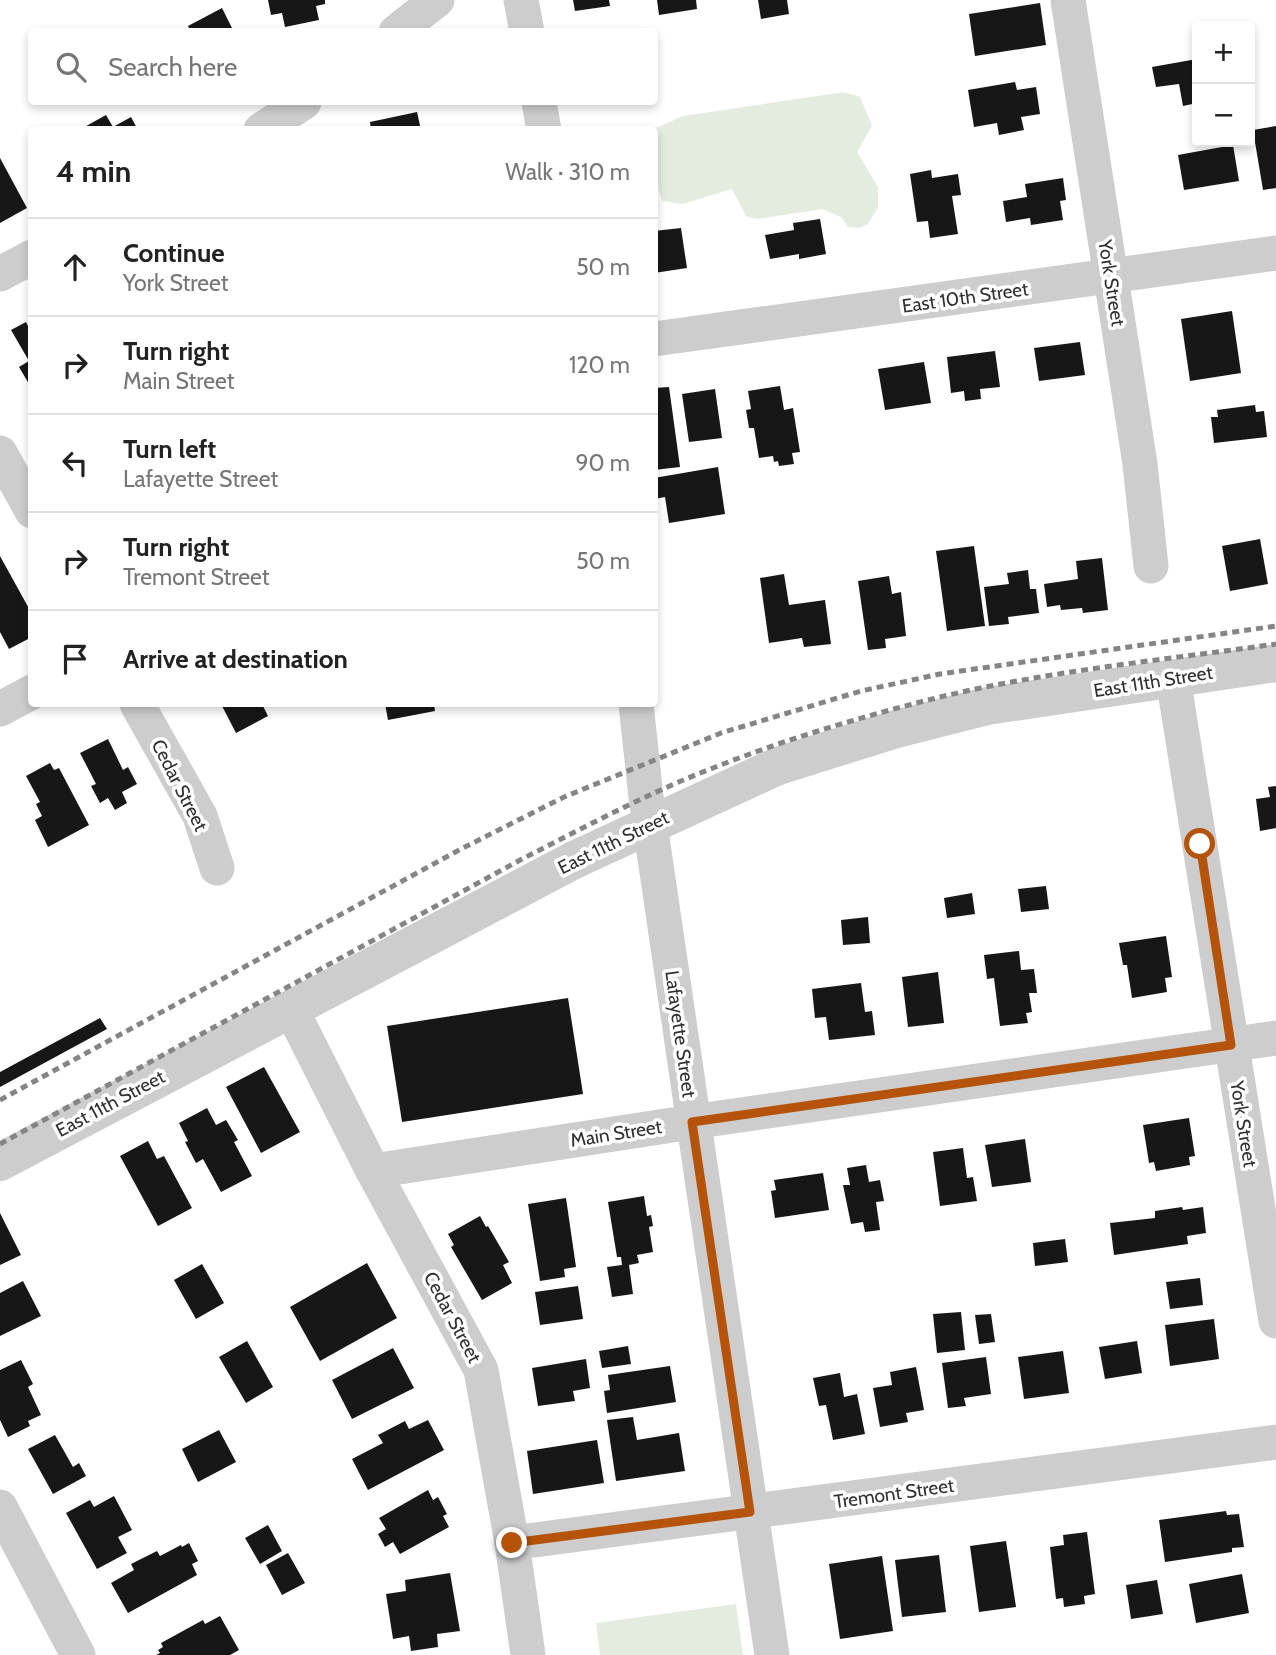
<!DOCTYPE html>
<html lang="en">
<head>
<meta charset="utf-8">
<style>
	body { margin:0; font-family:Cabin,sans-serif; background:#f6f6f6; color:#222 }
	.controls { position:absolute; right:21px; top:21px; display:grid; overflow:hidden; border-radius:7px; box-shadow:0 4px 10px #0003 }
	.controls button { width:63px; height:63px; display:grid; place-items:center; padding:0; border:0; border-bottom:2px solid #e0e0e0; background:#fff; color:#222; font:35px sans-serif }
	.stop { position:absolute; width:21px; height:21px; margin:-16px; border:5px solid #b45309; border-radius:50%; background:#fff }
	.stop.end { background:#b45309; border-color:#fff; box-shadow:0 2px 7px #0008 }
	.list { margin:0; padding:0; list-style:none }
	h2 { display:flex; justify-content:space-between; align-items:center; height:91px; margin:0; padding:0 28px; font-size:30px }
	h2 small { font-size:23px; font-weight:400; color:#767676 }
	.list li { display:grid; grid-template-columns:46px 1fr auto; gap:21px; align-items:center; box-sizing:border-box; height:98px; padding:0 28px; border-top:2px solid #e0e0e0 }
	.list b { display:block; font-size:26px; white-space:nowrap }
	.list p { margin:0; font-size:23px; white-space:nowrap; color:#767676 }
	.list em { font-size:23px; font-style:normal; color:#767676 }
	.icon { flex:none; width:38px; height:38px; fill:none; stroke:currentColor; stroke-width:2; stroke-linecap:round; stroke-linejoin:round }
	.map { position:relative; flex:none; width:1276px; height:1655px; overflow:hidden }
	.search { position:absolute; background:#fff; box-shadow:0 4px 10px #0003; left:28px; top:28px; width:630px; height:77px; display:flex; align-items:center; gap:18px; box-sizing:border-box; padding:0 24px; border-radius:7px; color:#767676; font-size:26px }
	.panel { position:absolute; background:#fff; box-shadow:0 4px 10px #0003; left:28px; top:126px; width:630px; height:581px; border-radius:7px }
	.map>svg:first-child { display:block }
	.green { fill:#e4ecdf }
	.building { fill:#171717 }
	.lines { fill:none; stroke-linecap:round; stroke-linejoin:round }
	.minor { stroke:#cdcdcd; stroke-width:35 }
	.tertiary { stroke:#cdcdcd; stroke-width:38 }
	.rail { stroke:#858585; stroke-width:5; stroke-dasharray:7 5; stroke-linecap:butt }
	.route { stroke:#b45309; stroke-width:9 }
	.labels { text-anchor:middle; stroke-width:7; stroke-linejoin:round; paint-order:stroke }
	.street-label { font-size:19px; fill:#303030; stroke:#fff }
</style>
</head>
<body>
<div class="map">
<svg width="1276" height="1655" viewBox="0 0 1276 1655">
	<rect width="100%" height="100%" fill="#fff"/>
	<!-- green -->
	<g class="green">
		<polygon points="844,92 860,97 872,126 857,152 878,187 878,207 868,224 859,228 848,227 841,217 822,209 757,219 746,216 732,189 683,204 662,201 655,177 656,128 683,116"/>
		<polygon points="736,1604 743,1655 600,1655 596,1623"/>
	</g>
	<!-- building -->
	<g class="building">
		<polygon points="268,0 325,0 325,4 316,6 319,20 285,27 282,13 271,15"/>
		<polygon points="573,0 609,0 610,6 575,11"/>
		<polygon points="657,0 696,0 697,9 659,15"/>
		<polygon points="758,0 787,0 789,14 761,19"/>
		<polygon points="1040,3 1046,45 975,56 969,14"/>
		<polygon points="222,8 234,32 191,32 188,26"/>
		<polygon points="1197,59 1197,103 1183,106 1179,84 1156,87 1152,67"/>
		<polygon points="1015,82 1017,90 1036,87 1040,114 1021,117 1024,130 999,135 997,123 974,127 968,90"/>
		<polygon points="417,112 421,130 371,130 370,122"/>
		<polygon points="106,115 113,127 131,117 138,130 79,130"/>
		<polygon points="1276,126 1276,188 1263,190 1253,130"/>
		<polygon points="1233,145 1239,181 1184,190 1178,155"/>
		<polygon points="0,158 27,208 0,223"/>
		<polygon points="931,170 932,178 958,174 961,195 952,196 958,234 930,238 928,221 917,222 910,174"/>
		<polygon points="1063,178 1066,200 1060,201 1063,220 1031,225 1030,218 1006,222 1003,201 1027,197 1025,184"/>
		<polygon points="820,219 826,254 799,259 799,254 770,259 765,235 794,230 793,223"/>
		<polygon points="681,228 687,268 654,273 654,231"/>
		<polygon points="1232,311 1241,373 1190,381 1181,319"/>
		<polygon points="26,322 28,326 32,324 32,389 19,367 29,361 11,330"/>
		<polygon points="1080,342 1085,375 1039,381 1034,348"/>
		<polygon points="995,351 1000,387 980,389 981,399 965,401 964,391 951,393 947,357"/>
		<polygon points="924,362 931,403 885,410 878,369"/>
		<polygon points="780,386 784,410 793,408 800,452 792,453 794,464 779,466 778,461 774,462 773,456 759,458 754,428 749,428 746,410 751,409 748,391"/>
		<polygon points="669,387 680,467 654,470 654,388"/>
		<polygon points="715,389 722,438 689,442 682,394"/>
		<polygon points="1255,405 1256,412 1264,411 1267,437 1214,443 1211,417 1218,417 1217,410"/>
		<polygon points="718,467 725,514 669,523 665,497 654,499 654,478"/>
		<polygon points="1260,539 1268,584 1230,591 1222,546"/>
		<polygon points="974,546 985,626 947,631 936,551"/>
		<polygon points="0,556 32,614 32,637 9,649 0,632"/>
		<polygon points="1102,558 1108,610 1083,613 1082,608 1061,610 1060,605 1047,607 1044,584 1078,579 1076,561"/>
		<polygon points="1028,570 1030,589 1036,589 1039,613 1008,617 1009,624 989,626 984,587 1009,584 1007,573"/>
		<polygon points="784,574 789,605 825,600 831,644 804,647 802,638 769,643 760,578"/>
		<polygon points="889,576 892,594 901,592 906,636 885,639 886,648 868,650 858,581"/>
		<polygon points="221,704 262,704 268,716 236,733"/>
		<polygon points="385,704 434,704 435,711 388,720"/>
		<polygon points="108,739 123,770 128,767 137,784 122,792 127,803 115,810 108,798 100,803 91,786 96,784 80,753"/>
		<polygon points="50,763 54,770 59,768 89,825 48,847 35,820 42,816 36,804 40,802 26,776"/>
		<polygon points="1276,786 1276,828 1260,831 1256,799 1270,797 1268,787"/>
		<polygon points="1046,886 1049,909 1021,912 1018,889"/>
		<polygon points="972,893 975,914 947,918 944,898"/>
		<polygon points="868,917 870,943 843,945 841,920"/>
		<polygon points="1166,936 1172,977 1165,978 1167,992 1132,998 1127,965 1123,965 1119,943"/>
		<polygon points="1019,951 1021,970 1034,969 1037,993 1029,993 1032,1012 1026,1013 1028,1023 1000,1026 994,978 987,979 984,955"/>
		<polygon points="938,972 944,1023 908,1027 902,977"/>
		<polygon points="861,983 865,1012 872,1011 875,1035 829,1040 826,1017 815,1018 812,989"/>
		<polygon points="568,998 583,1094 402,1122 387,1026"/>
		<polygon points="100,1018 107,1029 0,1087 0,1072"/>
		<polygon points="264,1067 300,1132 261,1153 226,1087"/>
		<polygon points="207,1108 216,1125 226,1120 238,1140 234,1142 252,1176 221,1192 203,1159 196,1163 185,1142 188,1141 179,1123"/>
		<polygon points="1189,1118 1195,1156 1189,1157 1190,1165 1156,1171 1154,1162 1149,1163 1143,1125"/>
		<polygon points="1025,1139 1031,1182 992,1187 985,1145"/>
		<polygon points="148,1141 157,1159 164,1156 192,1208 158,1226 120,1156"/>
		<polygon points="963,1148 967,1178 973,1177 977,1201 940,1206 933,1152"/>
		<polygon points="866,1165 869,1182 880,1180 884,1201 876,1202 880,1230 865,1232 863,1222 851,1224 843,1185 850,1185 847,1168"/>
		<polygon points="823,1173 829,1210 775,1218 771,1191 776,1190 774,1180"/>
		<polygon points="644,1196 647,1216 651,1215 653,1226 649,1227 653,1252 637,1255 639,1263 629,1265 633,1294 612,1297 607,1267 622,1265 621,1257 617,1257 608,1202"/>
		<polygon points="566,1198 576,1267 564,1269 565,1277 540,1281 528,1204"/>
		<polygon points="1182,1207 1183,1210 1203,1207 1206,1233 1187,1236 1188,1244 1114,1255 1110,1223 1155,1218 1155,1211"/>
		<polygon points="0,1213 21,1255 0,1265"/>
		<polygon points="480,1216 486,1227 488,1226 509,1262 503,1265 512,1283 482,1300 451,1247 454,1245 448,1234"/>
		<polygon points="1065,1239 1068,1262 1035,1266 1033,1243"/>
		<polygon points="367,1263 397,1318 320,1361 290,1307"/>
		<polygon points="202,1264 224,1303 196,1319 174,1280"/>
		<polygon points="1200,1278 1203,1305 1170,1309 1166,1282"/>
		<polygon points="23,1281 41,1316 0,1336 0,1293"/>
		<polygon points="578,1286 583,1319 540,1325 535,1292"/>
		<polygon points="961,1312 965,1350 937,1353 933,1314"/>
		<polygon points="991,1314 995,1342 979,1344 975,1315"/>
		<polygon points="1214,1319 1219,1359 1170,1366 1165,1325"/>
		<polygon points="247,1341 273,1387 246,1403 219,1357"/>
		<polygon points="1137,1341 1142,1373 1105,1379 1099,1347"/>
		<polygon points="628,1346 631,1364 602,1368 599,1351"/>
		<polygon points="393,1348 414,1388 352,1419 332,1380"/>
		<polygon points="1063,1351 1069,1393 1024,1399 1018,1357"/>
		<polygon points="986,1357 991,1394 964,1398 966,1406 948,1408 942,1363"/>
		<polygon points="586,1359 590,1388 573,1391 575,1401 538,1406 532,1368"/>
		<polygon points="21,1360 33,1384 28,1387 41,1415 28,1421 30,1426 8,1437 0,1420 0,1370"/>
		<polygon points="670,1366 676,1402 607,1413 604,1391 610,1390 608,1375"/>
		<polygon points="916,1367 924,1410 906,1413 908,1422 880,1427 873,1388 892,1385 890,1372"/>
		<polygon points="840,1373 844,1397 857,1394 865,1434 833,1440 826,1405 819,1406 813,1378"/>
		<polygon points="633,1417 637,1440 679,1433 685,1471 616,1481 607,1420"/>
		<polygon points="428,1420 444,1450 368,1490 352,1459 383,1443 378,1435 405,1421 409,1429"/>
		<polygon points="219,1430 236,1462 198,1482 182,1449"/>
		<polygon points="55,1435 73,1467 79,1463 86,1476 53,1494 28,1449"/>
		<polygon points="597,1440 604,1483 533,1494 527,1451"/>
		<polygon points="428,1490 433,1500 438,1497 447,1514 443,1516 449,1527 400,1554 393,1542 385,1547 378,1534 386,1529 379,1518"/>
		<polygon points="114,1496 132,1530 118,1537 127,1553 97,1569 66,1513 90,1500 94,1507"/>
		<polygon points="1226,1511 1227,1515 1239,1514 1244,1547 1232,1548 1232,1552 1165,1562 1159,1520"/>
		<polygon points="268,1525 282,1551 260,1564 245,1538"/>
		<polygon points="1087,1532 1095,1594 1084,1596 1085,1604 1064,1607 1063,1598 1056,1599 1050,1547 1064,1545 1063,1535"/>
		<polygon points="1006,1541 1016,1607 979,1612 970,1546"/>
		<polygon points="189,1543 198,1561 192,1564 197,1575 128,1613 111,1583 134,1570 131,1564 157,1551 160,1556 181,1545 182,1547"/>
		<polygon points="288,1553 305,1583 282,1595 266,1565"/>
		<polygon points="939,1555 946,1612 902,1617 895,1560"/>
		<polygon points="882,1556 893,1631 840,1639 829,1564"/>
		<polygon points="450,1573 460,1631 437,1634 438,1647 411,1651 409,1636 393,1639 386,1594 406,1591 405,1580"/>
		<polygon points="1242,1574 1249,1613 1196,1623 1189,1584"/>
		<polygon points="1157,1580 1163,1614 1131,1619 1126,1585"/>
		<polygon points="220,1616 239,1650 230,1655 156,1655 160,1653 158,1650 163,1647 161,1643 203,1620 205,1624"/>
	</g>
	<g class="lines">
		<!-- minor -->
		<g class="minor">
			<polyline points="521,0 527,32"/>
			<polyline points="1068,0 1140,464 1151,566"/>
			<polyline points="396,32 437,0"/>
			<polyline points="539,102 544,130"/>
			<polyline points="261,130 304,102"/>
			<polyline points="0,274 32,257"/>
			<polyline points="654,339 1276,253"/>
			<polyline points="0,453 32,511"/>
			<polyline points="1173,678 1276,1321"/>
			<polyline points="137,704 200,816 217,868"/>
			<polyline points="636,704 646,797 772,1655"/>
			<polyline points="0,709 32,692"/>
			<polyline points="291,1009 373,1171 481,1370 512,1543 528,1655"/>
			<polyline points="373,1171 692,1122 1276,1038"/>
			<polyline points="0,1507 78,1655"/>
			<polyline points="512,1543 1276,1442"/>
		</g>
		<!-- tertiary -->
		<polyline class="tertiary" points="0,1162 574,860 778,766 896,729 987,706 1276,663"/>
		<!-- rail -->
		<g class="rail">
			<polyline points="0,1100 461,849 564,797 721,733 861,691 940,674 1276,626"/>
			<path d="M0,1144L522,859C585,827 648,793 713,768C786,739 861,717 936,698C1047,671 1163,660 1276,644"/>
		</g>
	</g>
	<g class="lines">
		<!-- route -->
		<polyline class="route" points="512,1543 750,1512 692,1122 1231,1045 1200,844"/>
	</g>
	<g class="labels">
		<!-- street labels -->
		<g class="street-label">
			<text transform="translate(1112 283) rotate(81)" y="7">York Street</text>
			<text transform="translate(965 297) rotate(-8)" y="7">East 10th Street</text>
			<text transform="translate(1153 681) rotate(-9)" y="7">East 11th Street</text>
			<text transform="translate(180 785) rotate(63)" y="7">Cedar Street</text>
			<text transform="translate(613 842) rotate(-26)" y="7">East 11th Street</text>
			<text transform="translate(681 1034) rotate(82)" y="7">Lafayette Street</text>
			<text transform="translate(110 1103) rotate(-28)" y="7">East 11th Street</text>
			<text transform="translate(1244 1124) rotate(81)" y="7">York Street</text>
			<text transform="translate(616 1133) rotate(-9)" y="7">Main Street</text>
			<text transform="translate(453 1317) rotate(62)" y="7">Cedar Street</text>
			<text transform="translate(894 1493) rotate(-8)" y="7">Tremont Street</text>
		</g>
	</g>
</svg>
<div class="controls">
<button>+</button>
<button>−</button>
</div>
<div class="stop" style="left:1200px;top:844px"></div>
<div class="stop end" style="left:512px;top:1543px"></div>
<div class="search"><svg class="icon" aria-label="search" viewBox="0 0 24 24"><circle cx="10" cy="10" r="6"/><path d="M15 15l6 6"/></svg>Search here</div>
<section class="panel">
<h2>4 min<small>Walk · 310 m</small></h2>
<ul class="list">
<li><svg class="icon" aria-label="ahead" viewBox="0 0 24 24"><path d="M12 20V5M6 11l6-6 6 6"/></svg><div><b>Continue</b><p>York Street</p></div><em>50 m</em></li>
<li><svg class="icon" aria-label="right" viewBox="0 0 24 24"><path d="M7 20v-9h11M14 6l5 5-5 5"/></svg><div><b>Turn right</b><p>Main Street</p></div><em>120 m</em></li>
<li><svg class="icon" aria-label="left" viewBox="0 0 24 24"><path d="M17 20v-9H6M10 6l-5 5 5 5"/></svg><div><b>Turn left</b><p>Lafayette Street</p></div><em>90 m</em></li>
<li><svg class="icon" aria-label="right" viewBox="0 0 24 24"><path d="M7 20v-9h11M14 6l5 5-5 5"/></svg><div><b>Turn right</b><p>Tremont Street</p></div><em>50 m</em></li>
<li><svg class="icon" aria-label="arrive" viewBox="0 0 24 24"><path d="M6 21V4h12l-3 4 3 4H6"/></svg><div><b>Arrive at destination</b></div></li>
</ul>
</section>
</div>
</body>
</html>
